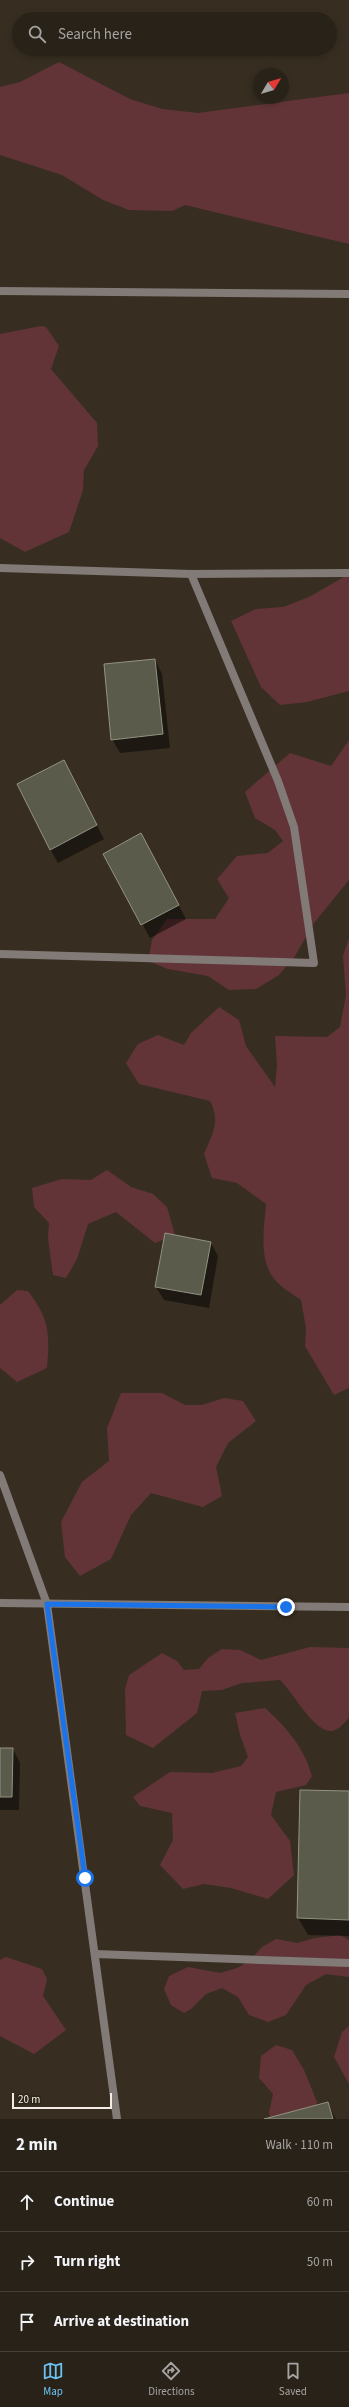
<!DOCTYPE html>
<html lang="en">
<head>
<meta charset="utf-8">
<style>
	body { margin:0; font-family:"Source Sans 3",sans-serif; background:#352f26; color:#f1f3f6 }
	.compass { position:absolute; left:253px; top:68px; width:36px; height:36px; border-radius:50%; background:#292219; box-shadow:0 2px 6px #0003; rotate:52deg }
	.scale { position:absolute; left:12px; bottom:10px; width:100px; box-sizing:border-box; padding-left:4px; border:2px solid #f3ede5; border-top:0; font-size:11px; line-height:14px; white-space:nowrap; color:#f3ede5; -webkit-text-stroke:3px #2d2518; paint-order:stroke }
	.stop { position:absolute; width:12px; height:12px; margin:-9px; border:3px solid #1a73e8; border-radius:50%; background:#fff }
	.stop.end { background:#1a73e8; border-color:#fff; box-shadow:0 1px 4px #0008 }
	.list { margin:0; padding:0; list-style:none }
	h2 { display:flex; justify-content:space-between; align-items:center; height:52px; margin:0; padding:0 16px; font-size:17px }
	h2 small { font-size:13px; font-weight:400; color:#a5a4a2 }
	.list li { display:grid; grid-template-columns:26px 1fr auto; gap:12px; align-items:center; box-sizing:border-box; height:60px; padding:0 16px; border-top:1px solid #453f38 }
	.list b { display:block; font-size:15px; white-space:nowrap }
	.list em { font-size:13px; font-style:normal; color:#a5a4a2 }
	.icon { flex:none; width:22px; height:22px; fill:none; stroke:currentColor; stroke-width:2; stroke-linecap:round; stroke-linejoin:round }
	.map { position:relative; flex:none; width:349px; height:2119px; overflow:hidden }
	.search { position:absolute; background:#292219; box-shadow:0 2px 6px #0003; left:12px; right:12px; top:12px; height:44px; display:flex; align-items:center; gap:10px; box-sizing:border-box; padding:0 14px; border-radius:22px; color:#a5a4a2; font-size:15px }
	.sheet { height:232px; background:#292219 }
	nav { display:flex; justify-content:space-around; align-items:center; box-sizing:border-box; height:56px; border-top:1px solid #453f38; background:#292219; font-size:11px; color:#a5a4a2 }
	nav a { display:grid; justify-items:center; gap:2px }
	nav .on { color:#6cc3f2 }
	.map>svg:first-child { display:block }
	.green { fill:#623438 }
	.shadow { fill:#0007 }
	.building { fill:#5a5b4b; stroke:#929381 }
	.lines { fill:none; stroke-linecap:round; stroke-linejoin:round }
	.lane { stroke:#827a76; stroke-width:8 }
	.street { stroke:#827a76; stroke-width:8 }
	.route { stroke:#1a73e8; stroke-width:5 }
</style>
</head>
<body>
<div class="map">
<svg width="349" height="2119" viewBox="0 0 349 2119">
	<rect width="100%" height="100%" fill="#372e21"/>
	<!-- green -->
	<g class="green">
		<polygon points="59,62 130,99 162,109 198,113 349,93 349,244 185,205 172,211 129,210 103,200 62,175 0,155 0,87 20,82"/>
		<polygon points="41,326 46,327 59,346 51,369 97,423 98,446 84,470 83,490 69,532 25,552 0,538 0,334"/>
		<polygon points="349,574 349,691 307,702 280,705 261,687 231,621 256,609 283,607 309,597"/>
		<polygon points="349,740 349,880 314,923 295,956 279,975 256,989 229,990 208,976 168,969 148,961 152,940 167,919 215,919 229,898 217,879 237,856 268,853 283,841 275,830 255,818 245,792 290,753 331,766"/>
		<path d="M349,938V1388L334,1395L305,1346L306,1328L301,1300C293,1294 283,1289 276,1281C258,1261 264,1229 266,1204L237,1183L212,1178L204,1154C212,1134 221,1122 210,1101L139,1084L126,1063L138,1044L158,1035L184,1045L191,1033L219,1007L239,1020L246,1046L275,1087L277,1065L275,1036L327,1037L340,1027L346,995L343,956Z"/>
		<polygon points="107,1170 131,1187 153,1194 167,1207 175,1235 155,1243 116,1212 88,1224 77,1259 66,1278 53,1275 48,1238 49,1223 34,1207 32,1188 62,1179 91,1180"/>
		<path d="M17,1290L28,1291C49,1318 50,1334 47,1368L17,1382L0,1368V1305Z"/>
		<polygon points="121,1393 162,1393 185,1405 202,1405 224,1398 243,1401 256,1421 228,1443 216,1467 222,1496 203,1507 151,1493 131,1515 111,1559 80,1576 65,1557 61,1522 82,1482 109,1461 107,1428"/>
		<path d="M310,1647L349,1648V1718C344,1723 339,1730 332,1731C314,1733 293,1692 280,1680L242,1683L222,1690L202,1691L197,1713L153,1748L126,1735L125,1689L129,1675L162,1653L177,1661L184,1670L199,1669L208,1658L222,1649L240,1650L261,1660Z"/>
		<path d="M265,1708C286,1727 304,1747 312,1776L306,1785L276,1792L271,1815L290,1841L294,1875L268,1899L231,1888L204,1884L183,1889L160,1865L173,1840L172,1813L140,1806L133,1797L170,1772L212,1773L241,1766L248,1757L240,1735L235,1713Z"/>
		<polygon points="340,1935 349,1940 349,1977 326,1974 306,1985 286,2015 268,2022 249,2015 238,1997 222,1988 206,1994 191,2009 184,2013 171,2005 164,1989 169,1976 188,1967 220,1973 237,1968 249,1961 262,1947 276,1939 297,1943 315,1938"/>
		<polygon points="6,1957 42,1969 47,1979 43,1996 66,2030 34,2054 0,2036 0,1960"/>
		<polygon points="349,2026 349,2084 334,2057 342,2032"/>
		<polygon points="276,2045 292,2050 304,2070 317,2102 313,2119 271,2119 269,2113 273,2094 259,2078 261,2056"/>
	</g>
	<!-- shadow -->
	<g class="shadow">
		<polygon points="155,660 162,674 170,748 120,753 112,739"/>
		<polygon points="71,775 104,839 58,863 50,849"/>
		<polygon points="148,848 186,919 150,938 104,854"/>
		<polygon points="211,1243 218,1256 209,1308 164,1300 156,1287"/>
		<polygon points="0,1749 13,1749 20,1763 19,1810 0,1810"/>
		<polygon points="301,1791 349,1792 349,1936 308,1935 298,1918"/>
		<polygon points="327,2103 336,2119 268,2119"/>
	</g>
	<!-- building -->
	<g class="building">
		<polygon points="155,659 163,734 111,740 104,664"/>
		<polygon points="64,760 97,825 50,850 17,784"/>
		<polygon points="141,833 179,905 141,925 103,854"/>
		<polygon points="165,1233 211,1242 201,1295 155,1287"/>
		<polygon points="0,1748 13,1748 12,1797 0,1797"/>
		<polygon points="300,1790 349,1791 349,1920 297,1918"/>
		<polygon points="328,2102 333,2119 264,2119"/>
	</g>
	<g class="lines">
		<!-- lane -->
		<g class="lane">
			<polyline points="0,291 349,294"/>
			<polyline points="0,568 191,574 349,573"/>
			<polyline points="0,954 314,963 294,827 278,781 191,574"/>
			<polyline points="0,1475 47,1604 117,2119"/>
			<polyline points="95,1954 349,1963"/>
		</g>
		<!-- street -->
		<polyline class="street" points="0,1603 349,1607"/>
	</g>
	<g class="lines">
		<!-- route -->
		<polyline class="route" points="85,1878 47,1604 286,1607"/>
	</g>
</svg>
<svg class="compass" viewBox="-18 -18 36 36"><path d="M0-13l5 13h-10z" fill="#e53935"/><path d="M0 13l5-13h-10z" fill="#a5a4a2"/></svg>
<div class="scale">20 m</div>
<div class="stop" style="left:85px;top:1878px"></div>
<div class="stop end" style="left:286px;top:1607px"></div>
<div class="search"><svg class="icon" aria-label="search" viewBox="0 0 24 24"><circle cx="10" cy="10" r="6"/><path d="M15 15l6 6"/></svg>Search here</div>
</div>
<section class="sheet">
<h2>2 min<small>Walk · 110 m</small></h2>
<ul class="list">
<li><svg class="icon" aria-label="ahead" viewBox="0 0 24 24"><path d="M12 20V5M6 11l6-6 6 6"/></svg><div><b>Continue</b></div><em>60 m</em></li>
<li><svg class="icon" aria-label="right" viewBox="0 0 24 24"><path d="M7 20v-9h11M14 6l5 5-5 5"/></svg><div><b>Turn right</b></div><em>50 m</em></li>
<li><svg class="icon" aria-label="arrive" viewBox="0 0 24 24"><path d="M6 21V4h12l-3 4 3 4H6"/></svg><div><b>Arrive at destination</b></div></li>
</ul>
</section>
<nav>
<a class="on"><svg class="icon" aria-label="map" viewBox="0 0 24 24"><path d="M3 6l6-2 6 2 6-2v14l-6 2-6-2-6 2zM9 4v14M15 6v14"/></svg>Map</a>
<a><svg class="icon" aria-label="directions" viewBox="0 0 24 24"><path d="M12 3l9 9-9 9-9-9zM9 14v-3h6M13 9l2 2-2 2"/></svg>Directions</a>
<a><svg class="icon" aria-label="saved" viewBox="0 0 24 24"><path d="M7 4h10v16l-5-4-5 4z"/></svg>Saved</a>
</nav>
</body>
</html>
